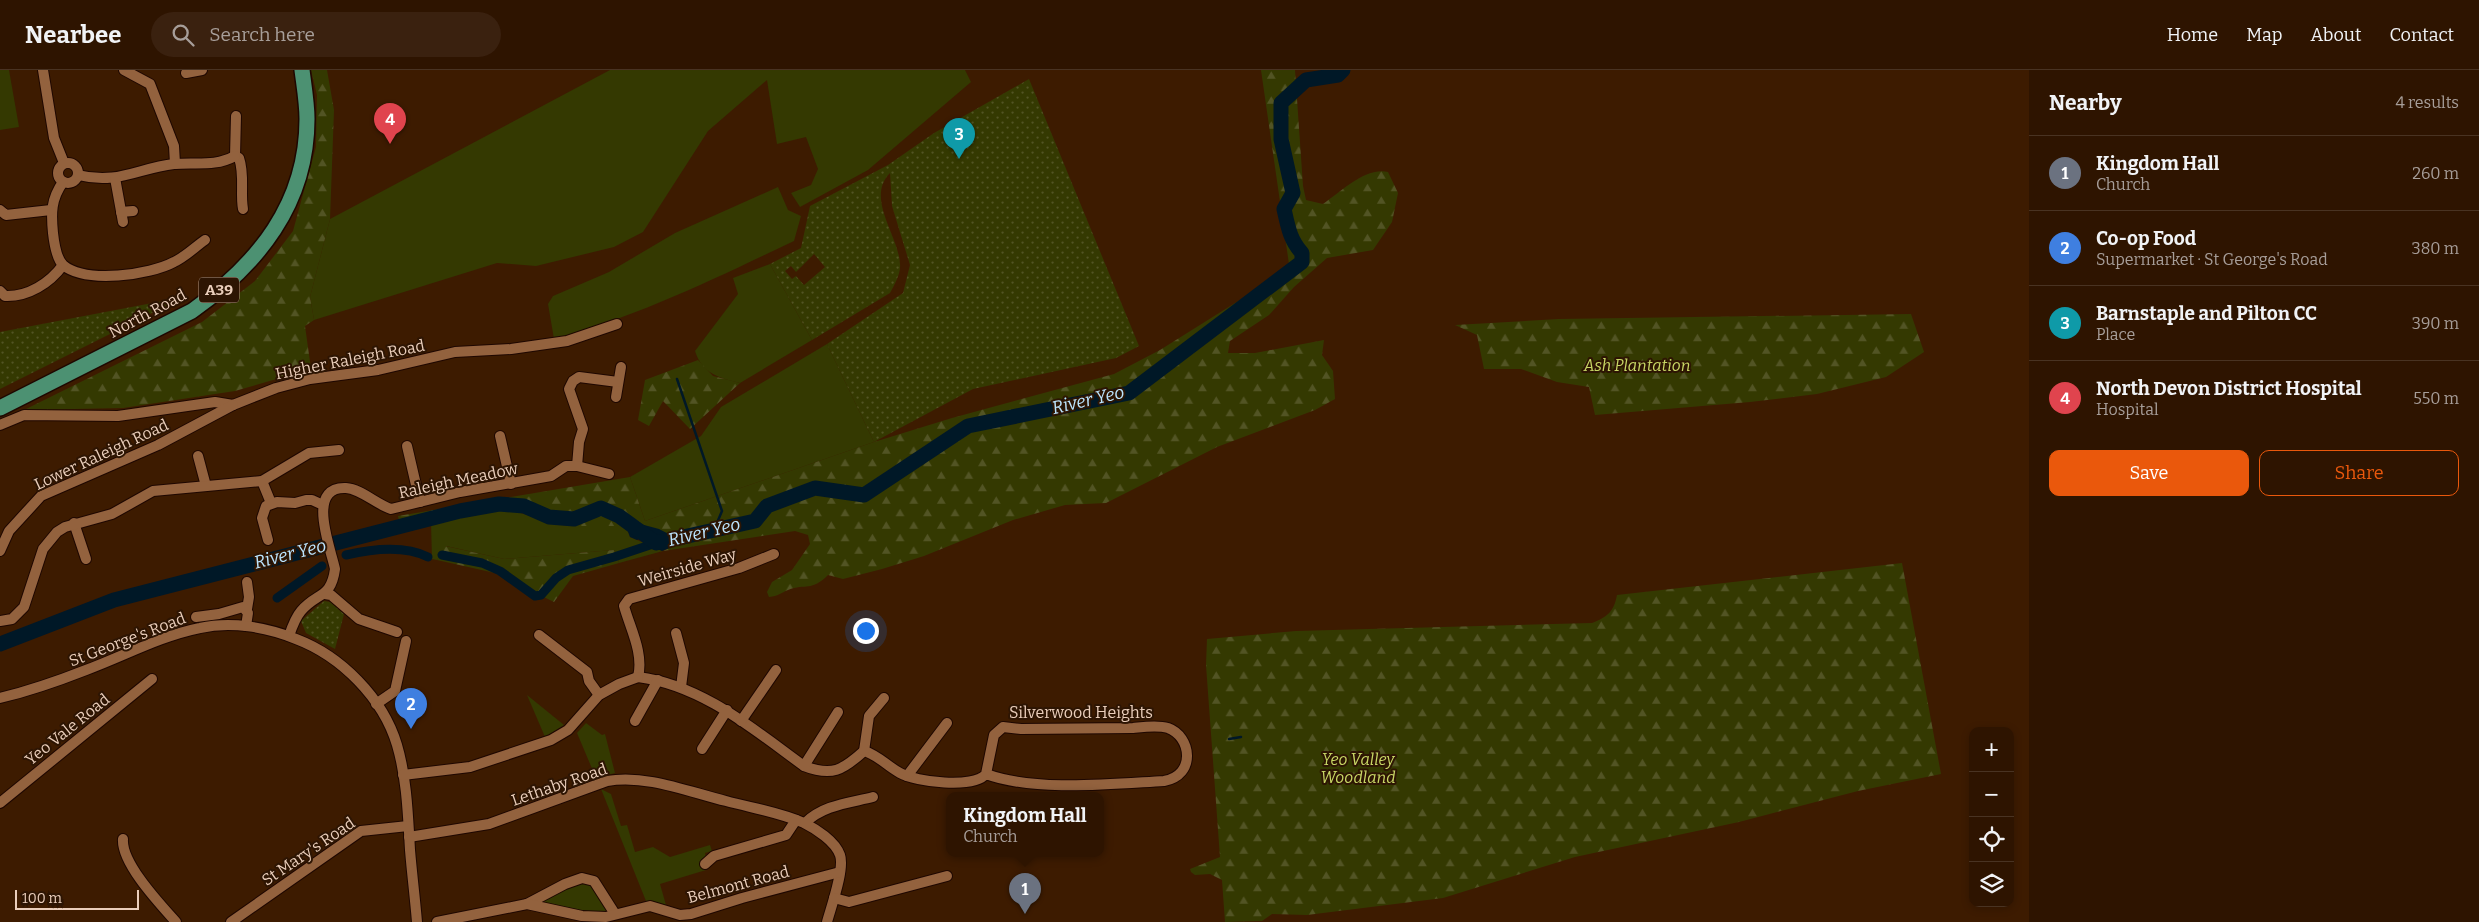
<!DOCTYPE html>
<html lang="en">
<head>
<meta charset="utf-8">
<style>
	body { margin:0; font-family:Bitter,serif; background:#3a210f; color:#f1f3f6 }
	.controls { position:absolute; right:15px; bottom:15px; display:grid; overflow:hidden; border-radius:10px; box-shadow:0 2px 8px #0003 }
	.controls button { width:45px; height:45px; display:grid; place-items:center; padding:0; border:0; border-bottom:1px solid #493322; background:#2e1400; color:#f1f3f6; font:25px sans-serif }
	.scale { position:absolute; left:15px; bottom:12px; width:124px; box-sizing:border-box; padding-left:5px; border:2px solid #eacebb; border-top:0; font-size:14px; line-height:18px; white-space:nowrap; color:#eacebb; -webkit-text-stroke:4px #2d1503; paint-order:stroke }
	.you { position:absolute; left:865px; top:560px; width:18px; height:18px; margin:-12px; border:4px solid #fff; border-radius:50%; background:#1a73e8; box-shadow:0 0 0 8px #1a73e833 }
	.badge { display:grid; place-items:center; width:32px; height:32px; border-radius:50%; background:#ea580c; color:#fff; font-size:16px; font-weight:700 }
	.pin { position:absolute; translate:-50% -41px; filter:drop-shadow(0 1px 2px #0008) }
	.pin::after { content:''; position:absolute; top:26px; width:18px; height:15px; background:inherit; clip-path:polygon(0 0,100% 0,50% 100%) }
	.popup { position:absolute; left:946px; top:722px; width:158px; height:65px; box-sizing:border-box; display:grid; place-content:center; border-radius:10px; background:#2e1400; filter:drop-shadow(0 1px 4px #0005); font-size:16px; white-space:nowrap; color:#a79e99 }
	.popup b { font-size:19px; color:#f1f3f6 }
	.popup::after { content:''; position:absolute; left:50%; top:100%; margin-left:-10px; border:10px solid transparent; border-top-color:#2e1400 }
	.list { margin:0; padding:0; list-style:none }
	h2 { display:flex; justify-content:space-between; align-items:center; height:65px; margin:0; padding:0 20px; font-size:21px }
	h2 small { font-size:16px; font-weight:400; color:#a79e99 }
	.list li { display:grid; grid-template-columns:32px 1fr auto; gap:15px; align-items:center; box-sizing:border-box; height:75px; padding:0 20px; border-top:1px solid #493322 }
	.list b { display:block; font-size:19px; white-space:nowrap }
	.list p { margin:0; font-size:16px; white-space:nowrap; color:#a79e99 }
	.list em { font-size:16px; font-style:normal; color:#a79e99 }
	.actions { display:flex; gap:10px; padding:15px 20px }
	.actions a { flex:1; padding:11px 0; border:1px solid #ea580c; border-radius:10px; text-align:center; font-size:18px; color:#ea580c }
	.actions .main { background:#ea580c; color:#fff }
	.icon { flex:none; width:28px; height:28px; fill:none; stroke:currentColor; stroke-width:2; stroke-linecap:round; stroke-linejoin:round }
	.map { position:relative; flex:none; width:2029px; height:852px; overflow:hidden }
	header { display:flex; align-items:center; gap:30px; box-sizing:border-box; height:70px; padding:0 25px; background:#2e1400; border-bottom:1px solid #493322 }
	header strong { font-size:24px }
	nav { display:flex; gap:28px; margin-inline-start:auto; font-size:18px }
	.search { width:350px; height:45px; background:#3a210f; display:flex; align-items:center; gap:12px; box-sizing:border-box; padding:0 18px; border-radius:28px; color:#a79e99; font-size:19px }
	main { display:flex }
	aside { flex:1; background:#2e1400 }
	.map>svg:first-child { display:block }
	.grass { fill:#343901 }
	.forest { fill:url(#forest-firs) }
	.park { fill:url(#park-dots); fill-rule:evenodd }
	.water { fill:#001827 }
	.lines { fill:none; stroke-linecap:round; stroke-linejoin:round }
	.stream { stroke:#001827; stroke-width:2.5 }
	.canal { stroke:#001827; stroke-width:9 }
	.river { stroke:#001827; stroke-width:15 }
	.street-casing { stroke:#1e0700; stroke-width:12 }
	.primary-casing { stroke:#1e0700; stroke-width:18 }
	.street { stroke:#93623e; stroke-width:10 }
	.primary { stroke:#4c9172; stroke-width:15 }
	.labels { text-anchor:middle; stroke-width:4; stroke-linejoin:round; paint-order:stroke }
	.shield { fill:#2d1503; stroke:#b19684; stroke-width:1 }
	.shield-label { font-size:15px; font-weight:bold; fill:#eacebb }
	.street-label { font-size:16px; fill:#eacebb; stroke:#2d1503 }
	.park-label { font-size:16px; font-style:italic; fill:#c8d765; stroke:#2d1503 }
	.water-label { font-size:18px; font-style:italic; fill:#bce5ff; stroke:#2d1503 }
</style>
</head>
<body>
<header>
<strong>Nearbee</strong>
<div class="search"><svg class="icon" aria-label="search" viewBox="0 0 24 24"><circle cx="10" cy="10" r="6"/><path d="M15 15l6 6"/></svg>Search here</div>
<nav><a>Home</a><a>Map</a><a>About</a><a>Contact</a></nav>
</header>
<main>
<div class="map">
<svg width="2029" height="852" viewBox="0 0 2029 852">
	<defs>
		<pattern id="forest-firs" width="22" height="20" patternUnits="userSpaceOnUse" patternTransform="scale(1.25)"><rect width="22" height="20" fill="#343901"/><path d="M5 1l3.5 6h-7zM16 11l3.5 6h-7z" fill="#525424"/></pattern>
		<pattern id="park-dots" width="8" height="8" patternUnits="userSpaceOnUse" patternTransform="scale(1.25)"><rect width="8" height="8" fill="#343901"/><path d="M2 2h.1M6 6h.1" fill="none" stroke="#525424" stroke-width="1.8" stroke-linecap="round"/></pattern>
	</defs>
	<rect width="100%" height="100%" fill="#3d1b00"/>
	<!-- grass -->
	<g class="grass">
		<polygon points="0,0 9,0 19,57 0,60"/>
		<polygon points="610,0 965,0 971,12 868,100 800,137 791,123 811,115 818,99 806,67 777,74 767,10 708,61 643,162 614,177 536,196 497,193 314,250 310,227 330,149"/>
		<path d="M778,117L788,140L801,146L794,171C716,208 637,247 554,269L548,234L553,226L609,202L675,163Z"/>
		<path d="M770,194L812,270L740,313C720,308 702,304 695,281L738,224L733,208Z"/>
		<polygon points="827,274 874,372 645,451 630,407 701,366 721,337"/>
		<polygon points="503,438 566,456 626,456 630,467 663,481 619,493 614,480 504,489 446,476 437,490 432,489 431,454"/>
		<polygon points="527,625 564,655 545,667"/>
		<polygon points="586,653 602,665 605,664 615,703 596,708 577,663"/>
		<polygon points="601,719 611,724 621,756 627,755 635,782 653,777 670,787 710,775 712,781 705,783 706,787 700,794 706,800 660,814 666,835 646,831"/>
		<polygon points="594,811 614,844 606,847 528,834 565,814"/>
	</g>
	<!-- forest -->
	<g class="forest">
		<polygon points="311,0 327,0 334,40 330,149 310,227 314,250 305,256 311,299 235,321 123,338 24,340 202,252 255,211 293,161 316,77 317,25"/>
		<path d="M1261,0H1295L1303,116L1306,130L1323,134C1341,122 1365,97 1388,102L1398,123L1392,152L1373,180L1327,188L1294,217L1269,245L1230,271L1228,283H1255L1324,270L1322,285L1333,301L1335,329L1315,340L1217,377L1106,433L1065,435L1013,450L924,486L882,499L843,509L828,505C811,522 806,513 788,520C781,523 778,526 769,527L767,522L772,512L792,500L810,474L808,465L795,461L663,481L684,471L633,452L626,456H566L505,437L401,459L398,446L630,407L645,451L874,372L952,348L1114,304L1160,280L1259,218L1289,194Z"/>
		<polygon points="1911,244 1924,282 1886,307 1817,324 1750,332 1595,345 1589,317 1557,312 1521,299 1484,299 1477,265 1455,255 1559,249"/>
		<polygon points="698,290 713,306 740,313 690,359 663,331 649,356 638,350 645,310"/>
		<polygon points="445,476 504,489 614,480 619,493 573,506 554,532 495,503 437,490"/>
		<path d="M1902,493L1941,704L1858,721L1739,752L1575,787L1443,828L1307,845L1272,844L1262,851L1225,852L1222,810L1210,804L1195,805L1191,802L1190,799L1220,787L1206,595L1207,569L1296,561L1592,553C1607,547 1614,542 1617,525Z"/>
	</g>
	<!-- park -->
	<g class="park">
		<path d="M1029,9L1139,276L1116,288L973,319L874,372L827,274L903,223L910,195L892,136L890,103C865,128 899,166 900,194C901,203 895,214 890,223L812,270L770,194L801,178L810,136L888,95L934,63ZM814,184L825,197L804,215L796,206L792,209L785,201L791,196L796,202Z"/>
		<polygon points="184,227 0,319 0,262"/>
		<polygon points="324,531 330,532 344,544 335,579 306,563 301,551"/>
	</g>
	<!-- water -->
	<polygon class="water" points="633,452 659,459 684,472 662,481 648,475 644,467 637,470 630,467 626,456"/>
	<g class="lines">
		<!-- stream -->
		<g class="stream">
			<polyline points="677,309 722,441 714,460"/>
			<polyline points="1229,669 1241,667"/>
		</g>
		<!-- canal -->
		<g class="canal">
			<path d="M346,485C372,479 404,475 428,487"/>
			<polyline points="442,485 482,493 500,501 535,526 541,525 556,508 568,500 614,487 656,473"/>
			<polyline points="277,528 322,496"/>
		</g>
		<!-- river -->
		<path class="river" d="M0,574L114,530L460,441L499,434L524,436L549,447L574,449L601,438L619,446L656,473L755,451L767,436L815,418L864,425L968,356L1129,323L1302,192V183C1290,170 1288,157 1284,139L1293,123L1281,69V33L1306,10L1338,5L1343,0"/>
		<!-- street casing -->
		<g class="street-casing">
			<g id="street">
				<polyline points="43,0 54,68 64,93"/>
				<polyline points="124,0 150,14 174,76 175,94"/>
				<polyline points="186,3 202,0"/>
				<path d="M236,46L235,86L239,88C245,105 240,122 243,139"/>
				<circle cx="68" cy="103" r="10"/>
				<path d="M78,105C118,115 138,98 174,94C196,92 215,97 235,86"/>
				<polyline points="115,108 123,152"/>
				<path d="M63,112C51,129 51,143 53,163C54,172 56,188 63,195C86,214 150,205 174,192C185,187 195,177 205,170"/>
				<polyline points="0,140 6,145 51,140"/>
				<polyline points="121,142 133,141"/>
				<path d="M0,221L5,226C28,227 50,213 63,195"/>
				<polyline points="616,327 621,297"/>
				<polyline points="0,355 24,345 118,346 215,332 233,335 276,318 310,309 378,300 455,282 511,279 567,271 617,254"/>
				<polyline points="500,366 511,414"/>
				<polyline points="407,376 420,432"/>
				<polyline points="198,386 206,416"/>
				<polyline points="577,396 579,372 583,359 569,319 573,311 579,307 618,312"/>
				<polyline points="262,411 271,433"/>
				<polyline points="74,453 86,489"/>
				<polyline points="268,470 262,448 266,436 277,432 295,433 306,430 312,430 323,435"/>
				<polyline points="0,481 9,461 41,426 158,375 233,335"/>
				<polyline points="247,512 249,527 247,539"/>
				<polyline points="325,524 331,525 359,549 397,562"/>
				<polyline points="196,547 219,544 243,537 248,543 246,556"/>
				<polyline points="0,551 12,549 24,537 43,479 57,462 65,457 112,444 153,421 262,411 309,383 339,380"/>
				<polyline points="676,563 684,593 681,617"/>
				<polyline points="539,565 587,602 589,611 599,625"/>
				<path d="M289,566C292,557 295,548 301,541C317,522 331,529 335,499C331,479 305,416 346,418C361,419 376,434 391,439L460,422L551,406L566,396H577L609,404"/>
				<path d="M638,607C702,615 753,659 804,696C832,707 843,700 864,681C878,685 887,696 900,703C916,712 974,719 986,704L994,665L1003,657L1021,659L1133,658C1144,657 1157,655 1168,658C1191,666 1197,705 1164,711C1111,714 1035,722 986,704"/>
				<path d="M638,607C644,583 630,558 624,536L629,529L739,498L774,484"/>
				<path d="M0,628C29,621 58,611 86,600C124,586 160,566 200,558C231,551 266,557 296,569C341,586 383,628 397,675C407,709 408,746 410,780C412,804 415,828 417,852"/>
				<polyline points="376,634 395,621 406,571"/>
				<polyline points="635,651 658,610"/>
				<polyline points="741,651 776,600"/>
				<polyline points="702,679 727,640"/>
				<polyline points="864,681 869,646 884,628"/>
				<polyline points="804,696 838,642"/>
				<polyline points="403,705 470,697 551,670 568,660 599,625 619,614 638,607"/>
				<polyline points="907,706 947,653"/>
				<polyline points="0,733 152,609"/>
				<path d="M805,753C823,735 849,733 873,727"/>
				<path d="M409,767L489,754L607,711C646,704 689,722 726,731C752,738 779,742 804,753C816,759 835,771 840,785C845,799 831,837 827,852"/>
				<path d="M123,769C121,793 160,834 176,852"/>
				<polyline points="705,794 714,786 786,765 796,750"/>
				<polyline points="834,828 849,832 947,806"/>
				<polyline points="527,834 565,814 582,808 594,811 615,844"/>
				<polyline points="231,852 361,761 408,756"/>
				<polyline points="437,852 527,834 582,846 606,847 650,836 680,845 691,844 742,828 840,802"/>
			</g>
		</g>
		<!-- primary casing -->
		<g class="primary-casing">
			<path id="primary" d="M0,338L192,241C258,194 307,134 307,49C307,33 304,16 302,0"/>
		</g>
		<!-- street -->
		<use href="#street" class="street"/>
		<!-- primary -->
		<use href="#primary" class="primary"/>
	</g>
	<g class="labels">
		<!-- shield labels -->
		<rect class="shield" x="199" y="207.5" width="40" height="25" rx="4"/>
		<g class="shield-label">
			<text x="219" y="225">A39</text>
		</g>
		<!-- street labels -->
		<g class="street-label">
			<text transform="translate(147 243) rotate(-28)" y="6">North Road</text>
			<text transform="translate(350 289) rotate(-11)" y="6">Higher Raleigh Road</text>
			<text transform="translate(101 384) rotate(-25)" y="6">Lower Raleigh Road</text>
			<text transform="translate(458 410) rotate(-12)" y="6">Raleigh Meadow</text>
			<text transform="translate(687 497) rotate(-16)" y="6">Weirside Way</text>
			<text transform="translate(127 569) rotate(-21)" y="6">St George's Road</text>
			<text x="1081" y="648">Silverwood Heights</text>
			<text transform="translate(67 659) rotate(-39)" y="6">Yeo Vale Road</text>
			<text transform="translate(559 714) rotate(-19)" y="6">Lethaby Road</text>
			<text transform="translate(308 781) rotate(-34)" y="6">St Mary's Road</text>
			<text transform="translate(738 814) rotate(-15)" y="6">Belmont Road</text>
		</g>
		<!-- park labels -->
		<g class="park-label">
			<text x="1637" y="301">Ash Plantation</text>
			<text x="1358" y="695">Yeo Valley<tspan x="1358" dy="18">Woodland</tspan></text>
		</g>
		<!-- water labels -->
		<g class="water-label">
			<text transform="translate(1088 330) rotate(-13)" y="6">River Yeo</text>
			<text transform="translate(704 462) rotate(-13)" y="6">River Yeo</text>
			<text transform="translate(290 484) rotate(-14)" y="6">River Yeo</text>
		</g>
	</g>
</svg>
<div class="controls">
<button>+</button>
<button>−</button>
<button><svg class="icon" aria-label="locate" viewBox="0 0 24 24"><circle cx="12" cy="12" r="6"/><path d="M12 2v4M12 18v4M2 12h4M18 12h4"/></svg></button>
<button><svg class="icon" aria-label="layers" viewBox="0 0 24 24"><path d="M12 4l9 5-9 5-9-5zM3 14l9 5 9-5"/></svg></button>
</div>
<div class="scale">100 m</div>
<div class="you"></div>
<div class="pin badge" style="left:1025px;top:844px;background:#6b7280">1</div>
<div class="popup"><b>Kingdom Hall</b>Church</div>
<div class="pin badge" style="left:411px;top:659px;background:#3f7fe0">2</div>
<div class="pin badge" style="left:959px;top:89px;background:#0f9aa8">3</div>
<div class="pin badge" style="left:390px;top:74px;background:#e0444e">4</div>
</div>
<aside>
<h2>Nearby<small>4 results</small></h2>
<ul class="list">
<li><span class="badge" style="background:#6b7280">1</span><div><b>Kingdom Hall</b><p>Church</p></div><em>260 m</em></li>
<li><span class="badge" style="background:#3f7fe0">2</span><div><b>Co-op Food</b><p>Supermarket · St George's Road</p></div><em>380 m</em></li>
<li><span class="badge" style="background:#0f9aa8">3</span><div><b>Barnstaple and Pilton CC</b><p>Place</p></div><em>390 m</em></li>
<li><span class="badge" style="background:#e0444e">4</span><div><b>North Devon District Hospital</b><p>Hospital</p></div><em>550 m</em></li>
</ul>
<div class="actions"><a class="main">Save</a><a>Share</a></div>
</aside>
</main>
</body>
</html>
